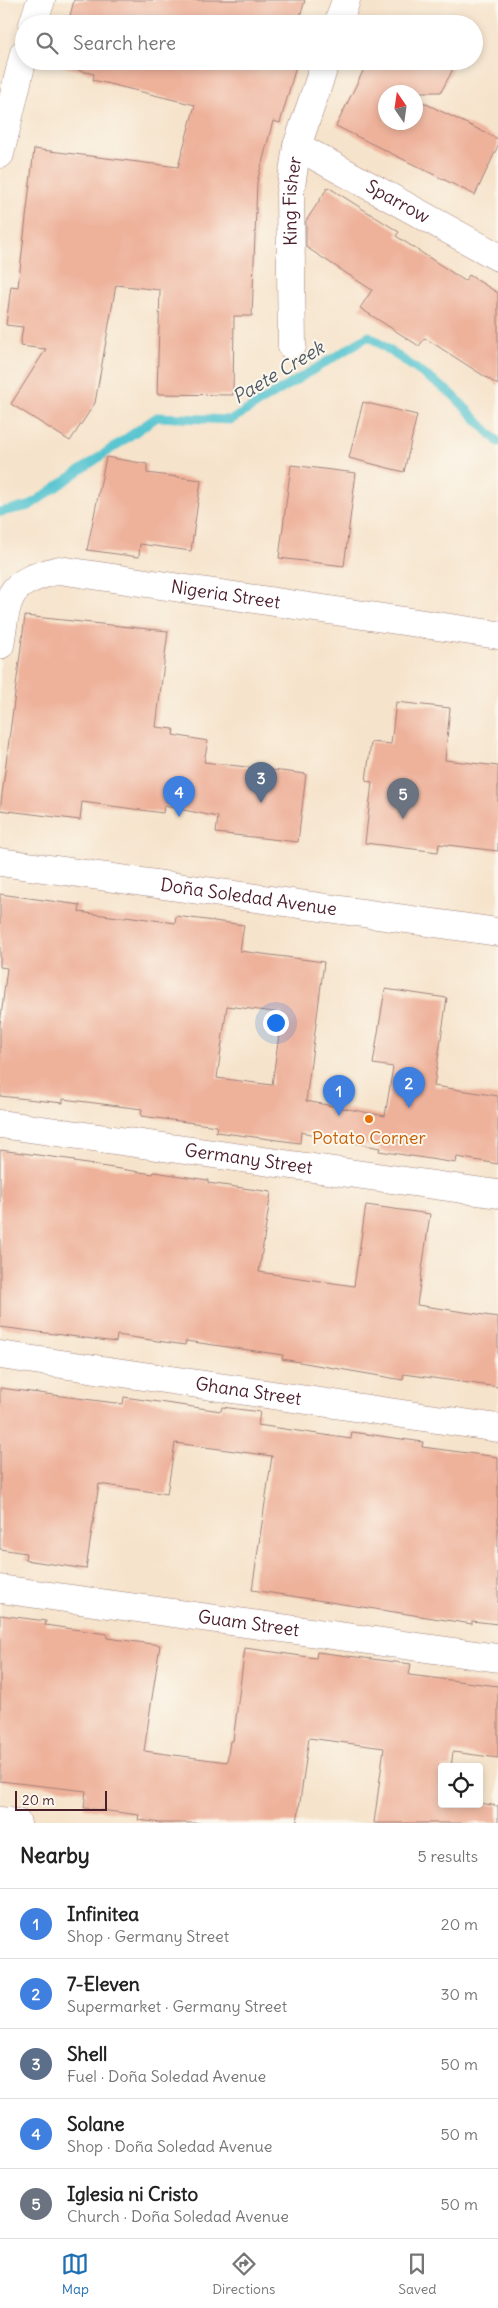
<!DOCTYPE html>
<html lang="en">
<head>
<meta charset="utf-8">
<style>
	body { margin:0; font-family:Delius,sans-serif; background:#f6f6f6; color:#222 }
	.controls { position:absolute; right:15px; bottom:15px; display:grid; overflow:hidden; border-radius:5px; box-shadow:0 2px 8px #0003 }
	.controls button { width:45px; height:45px; display:grid; place-items:center; padding:0; border:0; border-bottom:1px solid #e0e0e0; background:#fff; color:#222; font:25px sans-serif }
	.compass { position:absolute; left:378px; top:85px; width:45px; height:45px; border-radius:50%; background:#fff; box-shadow:0 2px 8px #0003; rotate:347deg }
	.scale { position:absolute; left:15px; bottom:12px; width:92px; box-sizing:border-box; padding-left:5px; border:2px solid #4a1f2b; border-top:0; font-size:14px; line-height:18px; white-space:nowrap; color:#4a1f2b; -webkit-text-stroke:4px #fbf7ec; paint-order:stroke }
	.you { position:absolute; left:275px; top:1022px; width:18px; height:18px; margin:-12px; border:4px solid #fff; border-radius:50%; background:#1a73e8; box-shadow:0 0 0 8px #1a73e833 }
	.badge { display:grid; place-items:center; width:32px; height:32px; border-radius:50%; background:#1f6fb2; color:#fff; font-size:16px; font-weight:700 }
	.pin { position:absolute; translate:-50% -41px; filter:drop-shadow(0 1px 2px #0008) }
	.pin::after { content:''; position:absolute; top:26px; width:18px; height:15px; background:inherit; clip-path:polygon(0 0,100% 0,50% 100%) }
	.list { margin:0; padding:0; list-style:none }
	h2 { display:flex; justify-content:space-between; align-items:center; height:65px; margin:0; padding:0 20px; font-size:21px }
	h2 small { font-size:16px; font-weight:400; color:#767676 }
	.list li { display:grid; grid-template-columns:32px 1fr auto; gap:15px; align-items:center; box-sizing:border-box; height:70px; padding:0 20px; border-top:1px solid #e0e0e0 }
	.list b { display:block; font-size:19px; white-space:nowrap }
	.list p { margin:0; font-size:16px; white-space:nowrap; color:#767676 }
	.list em { font-size:16px; font-style:normal; color:#767676 }
	.icon { flex:none; width:28px; height:28px; fill:none; stroke:currentColor; stroke-width:2; stroke-linecap:round; stroke-linejoin:round }
	.map { position:relative; flex:none; width:498px; height:1823px; overflow:hidden }
	.search { position:absolute; background:#fff; box-shadow:0 2px 8px #0003; left:15px; right:15px; top:15px; height:55px; display:flex; align-items:center; gap:12px; box-sizing:border-box; padding:0 18px; border-radius:28px; color:#767676; font-size:19px }
	.sheet { height:415px; background:#fff }
	nav { display:flex; justify-content:space-around; align-items:center; box-sizing:border-box; height:70px; border-top:1px solid #e0e0e0; background:#fff; font-size:14px; color:#767676 }
	nav a { display:grid; justify-items:center; gap:2px }
	nav .on { color:#1f6fb2 }
	.map>svg:first-child { display:block }
	.lines { fill:none; stroke-linecap:round; stroke-linejoin:round }
	.stream { stroke:#59c5d0; stroke-width:9 }
	.building { fill:#eeb19a; fill-rule:evenodd }
	.minor-casing { stroke:#a0817b; stroke-width:29 }
	.major-casing { stroke:#a0817b; stroke-width:29 }
	.minor { stroke:#fff; stroke-width:28 }
	.major { stroke:#fff; stroke-width:28 }
	.food-dot { fill:#e8710a; stroke:#fbf7ec; stroke-width:2 }
	.labels { text-anchor:middle; stroke-width:4; stroke-linejoin:round; paint-order:stroke }
	.street-label { font-size:18px; fill:#4a1f2b; stroke:#fbf7ec }
	.food-label { font-size:18px; fill:#c56008; stroke:#fbf7ec }
	.water-label { font-size:19px; font-style:italic; fill:#4f5965; stroke:#fbf7ec }
</style>
</head>
<body>
<div class="map">
<svg width="498" height="1823" viewBox="0 0 498 1823">
	<rect width="100%" height="100%" fill="#fbf7ec"/>
	<filter id="ink" filterUnits="userSpaceOnUse"><feTurbulence type="fractalNoise" baseFrequency=".02" numOctaves="2"/><feDisplacementMap in="SourceGraphic" scale="10" xChannelSelector="R" yChannelSelector="G"/><feConvolveMatrix kernelMatrix="1 2 1 2 8 2 1 2 1" color-interpolation-filters="sRGB"/></filter>
	<filter id="wash" filterUnits="userSpaceOnUse"><feTurbulence type="fractalNoise" baseFrequency=".0096" numOctaves="4" result="noise"/><feDisplacementMap in="SourceGraphic" scale="20" xChannelSelector="R" yChannelSelector="G"/><feGaussianBlur stdDeviation="1.12" result="paint"/><feColorMatrix in="noise" values="0 0 0 0 0 0 0 0 0 0 0 0 0 0 0 0 0 1.4 0 .05"/><feComposite in="paint" operator="in"/></filter>
	<g filter="url(#wash)">
		<rect width="100%" height="100%" fill="#f6e3cb"/>
		<g class="lines">
			<!-- stream -->
			<polyline class="stream" points="0,512 29,506 157,417 231,420 369,336 452,394 498,442"/>
		</g>
		<g id="blocks">
			<!-- building -->
			<g class="building">
				<polygon points="74,0 305,0 298,24 68,24"/>
				<polygon points="449,19 449,24 372,24 372,23"/>
				<polygon points="59,61 289,61 297,63 280,123 273,121 257,182 252,316 234,316 233,395 157,394 160,290 116,285 95,403 70,441 11,404 46,349 20,346 23,327 6,325 11,286 18,287 34,149 178,167 195,105 93,80 94,74 58,65"/>
				<polygon points="368,61 451,61 452,71 441,92 386,92 386,122 416,122 416,99 498,139 498,146 475,195 336,126"/>
				<polygon points="328,187 399,232 396,236 465,281 469,275 498,293 498,385 425,338 419,346 360,308 372,290 306,247 306,221"/>
				<polygon points="363,402 417,415 404,472 349,458"/>
				<polygon points="106,457 147,464 147,473 201,480 191,551 140,544 139,557 87,550"/>
				<polygon points="291,465 356,473 344,566 279,558"/>
				<polygon points="25,616 168,631 156,727 174,729 173,735 208,741 204,762 306,774 298,842 216,833 218,817 164,806 163,813 82,802 80,820 0,810"/>
				<polygon points="396,702 450,708 445,760 498,766 498,851 439,844 438,852 365,843 372,782 366,781 371,742 391,744"/>
				<path d="M0,894L80,905L79,912L126,918V916L175,923L176,916L244,925L240,951L324,962L306,1101L385,1116L393,1067L373,1064L385,989L447,998L434,1086L498,1096V1164L457,1157L456,1163L379,1151L380,1148L301,1132L300,1143L216,1132L217,1126L141,1116L142,1109L63,1099V1103L0,1096V1025L7,968L0,967ZM227,1006L282,1013L272,1085L217,1078Z"/>
				<polygon points="0,1150 75,1160 74,1162 153,1174 154,1172 208,1180 208,1183 271,1192 259,1272 354,1286 366,1205 430,1214 417,1305 498,1317 498,1387 404,1374 403,1380 282,1359 283,1355 186,1341 185,1345 117,1335 116,1342 0,1327"/>
				<polygon points="0,1388 123,1404 124,1397 221,1411 222,1407 260,1412 258,1425 351,1439 352,1432 423,1442 422,1447 498,1457 498,1624 472,1621 472,1624 252,1590 272,1456 175,1443 167,1494 99,1484 86,1569 25,1560 26,1553 0,1549"/>
				<polygon points="0,1615 46,1621 45,1625 107,1634 107,1638 160,1645 144,1751 227,1762 230,1741 233,1741 245,1648 316,1658 317,1652 411,1664 409,1675 498,1686 498,1758 453,1752 451,1767 442,1767 442,1804 479,1803 498,1806 498,1823 374,1823 384,1748 309,1738 297,1823 161,1823 138,1820 139,1815 84,1808 86,1791 0,1781"/>
			</g>
		</g>
	</g>
	<g filter="url(#ink)">
		<use href="#blocks" fill-opacity="0" stroke="#a0817b" stroke-width="1"/>
		<g class="lines">
			<!-- minor casing -->
			<g class="minor-casing">
				<g id="minor">
					<polyline points="33,24 41,0"/>
					<polyline points="338,24 346,0"/>
					<path id="s1" d="M297,146L498,257"/>
					<polyline points="0,154 24,53"/>
					<path id="s2" d="M292,346L290,193L297,146L326,61"/>
					<path id="s3" d="M0,645C8,594 6,583 59,570L498,635"/>
					<path id="s4" d="M0,1124L498,1194"/>
					<path id="s5" d="M0,1355L498,1428"/>
					<path id="s6" d="M0,1589L498,1658"/>
					<polyline points="0,1821 17,1823"/>
				</g>
			</g>
			<!-- major casing -->
			<g class="major-casing">
				<g id="major">
					<path id="s7" d="M0,862L498,932"/>
				</g>
			</g>
			<!-- minor -->
			<use href="#minor" class="minor"/>
			<!-- major -->
			<use href="#major" class="major"/>
		</g>
	</g>
	<!-- markers -->
	<circle class="food-dot" cx="369" cy="1119" r="5"/>
	<g class="labels">
		<!-- street labels -->
		<g class="street-label">
			<text dy="6" stroke="none"><textPath href="#s2" startOffset="145">King Fisher</textPath></text>
			<text dy="6" stroke="none"><textPath href="#s1" startOffset="115">Sparrow</textPath></text>
			<text dy="6" stroke="none"><textPath href="#s3" startOffset="275">Nigeria Street</textPath></text>
			<text dy="6" stroke="none"><textPath href="#s7" startOffset="251">Doña Soledad Avenue</textPath></text>
			<text dy="6" stroke="none"><textPath href="#s4" startOffset="251">Germany Street</textPath></text>
			<text dy="6" stroke="none"><textPath href="#s5" startOffset="251">Ghana Street</textPath></text>
			<text dy="6" stroke="none"><textPath href="#s6" startOffset="251">Guam Street</textPath></text>
		</g>
		<!-- food labels -->
		<g class="food-label">
			<text x="369" y="1144">Potato Corner</text>
		</g>
		<!-- water labels -->
		<g class="water-label">
			<text transform="translate(278 372) rotate(-31)" y="7">Paete Creek</text>
		</g>
	</g>
</svg>
<div class="controls">
<button><svg class="icon" aria-label="locate" viewBox="0 0 24 24"><circle cx="12" cy="12" r="6"/><path d="M12 2v4M12 18v4M2 12h4M18 12h4"/></svg></button>
</div>
<svg class="compass" viewBox="-18 -18 36 36"><path d="M0-13l5 13h-10z" fill="#e53935"/><path d="M0 13l5-13h-10z" fill="#767676"/></svg>
<div class="scale">20 m</div>
<div class="you"></div>
<div class="pin badge" style="left:339px;top:1116px;background:#3f7fe0">1</div>
<div class="pin badge" style="left:409px;top:1108px;background:#3f7fe0">2</div>
<div class="pin badge" style="left:261px;top:803px;background:#5c6f8a">3</div>
<div class="pin badge" style="left:179px;top:817px;background:#3f7fe0">4</div>
<div class="pin badge" style="left:403px;top:819px;background:#6b7280">5</div>
<div class="search"><svg class="icon" aria-label="search" viewBox="0 0 24 24"><circle cx="10" cy="10" r="6"/><path d="M15 15l6 6"/></svg>Search here</div>
</div>
<section class="sheet">
<h2>Nearby<small>5 results</small></h2>
<ul class="list">
<li><span class="badge" style="background:#3f7fe0">1</span><div><b>Infinitea</b><p>Shop · Germany Street</p></div><em>20 m</em></li>
<li><span class="badge" style="background:#3f7fe0">2</span><div><b>7-Eleven</b><p>Supermarket · Germany Street</p></div><em>30 m</em></li>
<li><span class="badge" style="background:#5c6f8a">3</span><div><b>Shell</b><p>Fuel · Doña Soledad Avenue</p></div><em>50 m</em></li>
<li><span class="badge" style="background:#3f7fe0">4</span><div><b>Solane</b><p>Shop · Doña Soledad Avenue</p></div><em>50 m</em></li>
<li><span class="badge" style="background:#6b7280">5</span><div><b>Iglesia ni Cristo</b><p>Church · Doña Soledad Avenue</p></div><em>50 m</em></li>
</ul>
</section>
<nav>
<a class="on"><svg class="icon" aria-label="map" viewBox="0 0 24 24"><path d="M3 6l6-2 6 2 6-2v14l-6 2-6-2-6 2zM9 4v14M15 6v14"/></svg>Map</a>
<a><svg class="icon" aria-label="directions" viewBox="0 0 24 24"><path d="M12 3l9 9-9 9-9-9zM9 14v-3h6M13 9l2 2-2 2"/></svg>Directions</a>
<a><svg class="icon" aria-label="saved" viewBox="0 0 24 24"><path d="M7 4h10v16l-5-4-5 4z"/></svg>Saved</a>
</nav>
</body>
</html>
